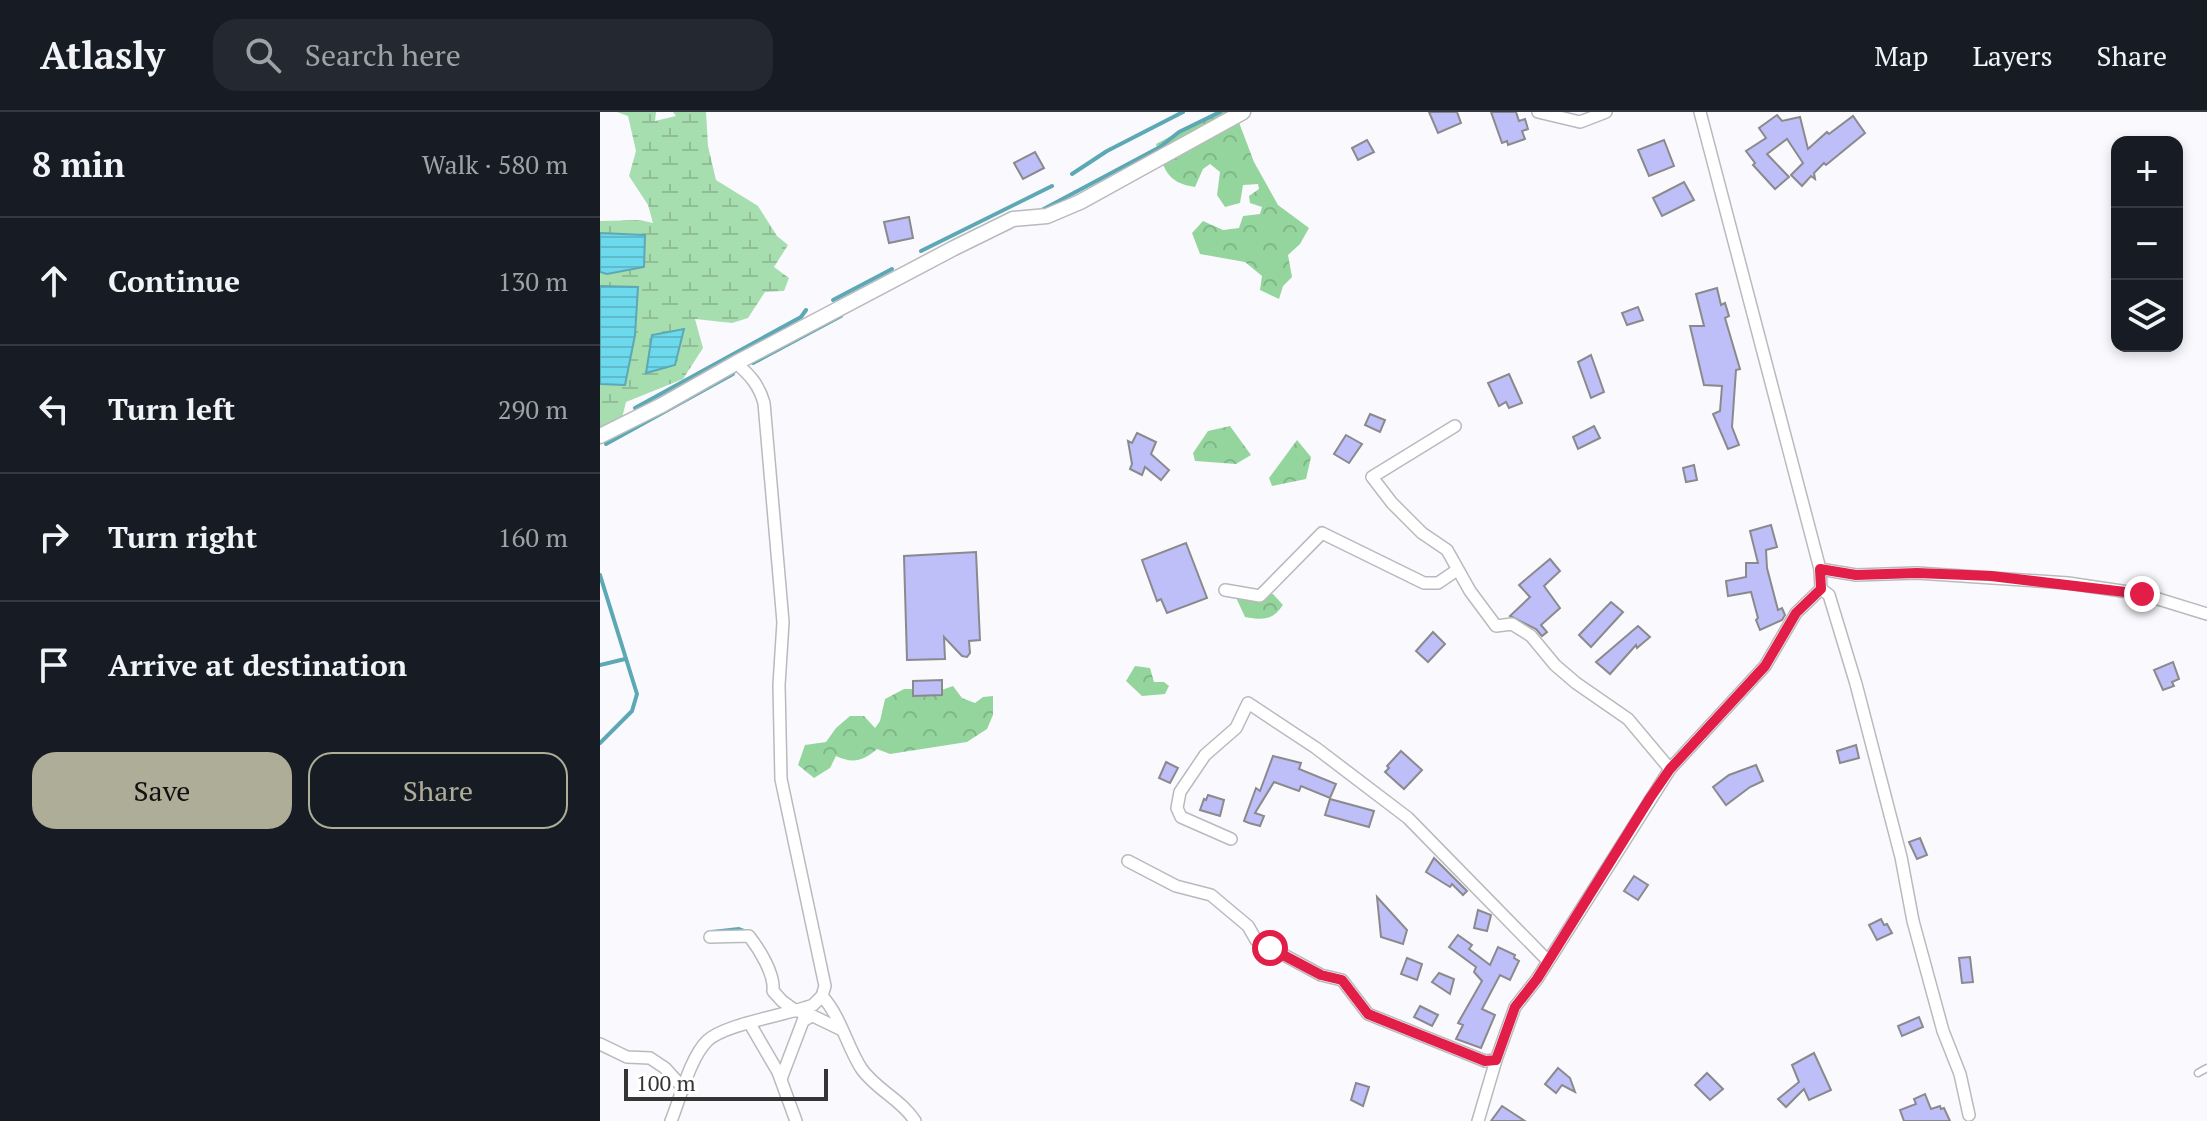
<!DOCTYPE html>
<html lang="en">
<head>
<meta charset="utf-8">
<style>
	body { margin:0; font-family:"PT Serif",serif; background:#242831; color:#f1f3f6 }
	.controls { position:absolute; right:24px; top:24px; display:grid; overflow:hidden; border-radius:16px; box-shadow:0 4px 12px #0003 }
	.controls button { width:72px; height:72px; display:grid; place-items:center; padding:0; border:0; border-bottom:2px solid #363941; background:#171b24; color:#f1f3f6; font:40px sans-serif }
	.scale { position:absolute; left:24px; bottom:20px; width:204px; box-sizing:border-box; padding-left:8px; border:4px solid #353536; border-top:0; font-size:22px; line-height:28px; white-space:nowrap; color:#353536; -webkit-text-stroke:6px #fff; paint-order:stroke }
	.stop { position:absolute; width:24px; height:24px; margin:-18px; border:6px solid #e11d48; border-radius:50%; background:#fff }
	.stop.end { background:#e11d48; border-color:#fff; box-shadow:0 2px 8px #0008 }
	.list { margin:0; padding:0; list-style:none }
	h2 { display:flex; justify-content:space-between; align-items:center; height:104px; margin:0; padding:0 32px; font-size:34px }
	h2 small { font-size:26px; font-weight:400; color:#9ea1a6 }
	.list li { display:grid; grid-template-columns:52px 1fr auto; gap:24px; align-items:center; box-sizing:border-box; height:128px; padding:0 32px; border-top:2px solid #363941 }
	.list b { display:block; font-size:30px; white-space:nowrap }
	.list em { font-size:26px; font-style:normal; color:#9ea1a6 }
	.actions { display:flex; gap:16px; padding:24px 32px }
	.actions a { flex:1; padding:18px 0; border:2px solid #aead98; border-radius:24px; text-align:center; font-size:28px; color:#aead98 }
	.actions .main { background:#aead98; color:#111 }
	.icon { flex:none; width:44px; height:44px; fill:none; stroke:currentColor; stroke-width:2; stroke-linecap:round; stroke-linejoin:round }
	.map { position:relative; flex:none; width:1607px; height:1009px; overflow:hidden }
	header { display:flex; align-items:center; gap:48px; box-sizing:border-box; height:112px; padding:0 40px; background:#171b24; border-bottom:2px solid #363941 }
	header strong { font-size:38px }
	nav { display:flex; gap:44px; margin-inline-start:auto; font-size:28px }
	.search { width:560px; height:72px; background:#242831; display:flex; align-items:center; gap:20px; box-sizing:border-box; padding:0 28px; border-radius:24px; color:#9ea1a6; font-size:30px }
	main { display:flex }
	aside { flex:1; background:#171b24 }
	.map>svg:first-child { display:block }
	.forest { fill:url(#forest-crowns) }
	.wetland { fill:url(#wetland-marsh) }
	.water { fill:url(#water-rules); stroke:#5ca8b5; stroke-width:2 }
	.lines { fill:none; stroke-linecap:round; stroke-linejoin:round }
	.stream { stroke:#5ca8b5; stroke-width:4 }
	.building { fill:#bebef8; stroke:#8a8a8d; stroke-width:2 }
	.service-casing { stroke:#b9babd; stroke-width:9 }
	.minor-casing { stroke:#b9babd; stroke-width:14 }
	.tertiary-casing { stroke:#b9babd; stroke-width:17 }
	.service { stroke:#fff; stroke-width:6 }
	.minor { stroke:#fff; stroke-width:11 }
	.tertiary { stroke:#fff; stroke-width:14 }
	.route { stroke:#e11d48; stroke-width:10 }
</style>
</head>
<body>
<header>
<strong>Atlasly</strong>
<div class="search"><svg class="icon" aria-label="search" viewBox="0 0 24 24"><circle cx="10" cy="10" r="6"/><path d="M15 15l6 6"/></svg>Search here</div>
<nav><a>Map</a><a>Layers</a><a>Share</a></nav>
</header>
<main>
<aside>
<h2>8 min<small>Walk · 580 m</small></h2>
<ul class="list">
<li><svg class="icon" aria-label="ahead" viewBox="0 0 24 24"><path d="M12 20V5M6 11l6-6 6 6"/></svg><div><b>Continue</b></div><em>130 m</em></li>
<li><svg class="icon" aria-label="left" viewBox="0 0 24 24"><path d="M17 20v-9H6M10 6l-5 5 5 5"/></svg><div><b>Turn left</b></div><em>290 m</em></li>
<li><svg class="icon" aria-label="right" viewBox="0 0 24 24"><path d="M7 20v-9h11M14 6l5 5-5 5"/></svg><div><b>Turn right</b></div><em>160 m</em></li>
<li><svg class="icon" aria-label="arrive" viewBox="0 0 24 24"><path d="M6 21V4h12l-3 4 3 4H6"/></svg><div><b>Arrive at destination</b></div></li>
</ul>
<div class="actions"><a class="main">Save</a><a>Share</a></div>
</aside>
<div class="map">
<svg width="1607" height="1009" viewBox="0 0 1607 1009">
	<defs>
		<pattern id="forest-crowns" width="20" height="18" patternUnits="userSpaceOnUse" patternTransform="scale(2)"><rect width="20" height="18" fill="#94d59d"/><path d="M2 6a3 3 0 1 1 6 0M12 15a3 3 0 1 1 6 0" fill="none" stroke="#80b788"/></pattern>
		<pattern id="wetland-marsh" width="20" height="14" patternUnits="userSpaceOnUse" patternTransform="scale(2)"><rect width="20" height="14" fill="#a7deaf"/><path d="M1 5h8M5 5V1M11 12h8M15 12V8" fill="none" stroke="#90bf97"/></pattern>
		<pattern id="water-rules" width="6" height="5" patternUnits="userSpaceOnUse" patternTransform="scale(2)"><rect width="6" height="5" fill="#6dd9ec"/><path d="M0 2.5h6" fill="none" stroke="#5fbbcb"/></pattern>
	</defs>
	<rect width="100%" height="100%" fill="#fafafe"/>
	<!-- forest -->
	<g class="forest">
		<path d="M617,0H635L654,50L678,93L709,116L700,132L688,143L692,165L683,174L679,187L660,178L662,164L645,150L600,142L592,121L603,109L623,118L639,116L643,104L660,102L662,95L650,91L649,84L659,77L658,72L643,73L640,91L625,95L617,83L620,60L610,52L603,57L595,75C566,71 564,56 556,32Z"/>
		<polygon points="630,314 651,343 636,352 595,349 593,341 608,319"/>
		<polygon points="697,328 711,345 706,367 672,374 669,366"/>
		<path d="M641,475L673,482L683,493C672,509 663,508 645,505L633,479Z"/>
		<polygon points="535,554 550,556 554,570 564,570 569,574 565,582 542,584 526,569"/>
		<path d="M353,574L362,586L375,591L383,585L393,584V603L387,617L367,630L290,642L277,637C263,649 253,652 236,644L230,656L214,666L198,653L205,633L226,630L236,616L250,604H264L275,616L280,609L285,587L304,577H320L327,583Z"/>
	</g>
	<!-- wetland -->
	<polygon class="wetland" points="17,0 56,0 55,9 76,4 73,0 106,0 108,34 116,68 158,94 177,124 188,133 174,155 189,166 184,179 165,180 148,206 132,211 95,207 103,236 83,267 26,290 22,306 0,316 0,272 25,272 35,223 38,176 0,174 0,160 7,162 44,122 0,121 0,109 40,108 53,111 48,93 29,64 36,39 28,4"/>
	<!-- water -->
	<g class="water">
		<polygon points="0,121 45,123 44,155 7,162 0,160"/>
		<polygon points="0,174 38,175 35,223 25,273 0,272"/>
		<polygon points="84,217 75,253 46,261 52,223"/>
	</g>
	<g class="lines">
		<!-- stream -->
		<g class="stream">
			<polyline points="472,62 507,39 583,0"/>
			<polyline points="440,99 560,35 579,20 620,0"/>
			<polyline points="321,139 452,74"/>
			<polyline points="233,188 292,157"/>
			<polyline points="153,251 241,204"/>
			<polyline points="35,296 201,205 206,198"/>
			<polyline points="6,332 133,262"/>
			<polyline points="0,463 37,582 32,599 0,631"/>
			<polyline points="0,553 25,547"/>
			<polyline points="112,820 139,817 147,820"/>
		</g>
	</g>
	<!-- building -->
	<g class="building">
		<polygon points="829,0 857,0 861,11 838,21"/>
		<polygon points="891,0 916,0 919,9 925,7 928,17 922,19 925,27 908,33 907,29 902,31"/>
		<polygon points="1177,3 1182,9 1200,5 1208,37 1227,20 1229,22 1253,4 1265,21 1226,53 1224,51 1214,61 1215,67 1211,64 1202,74 1191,63 1203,51 1187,27 1167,42 1189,65 1175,77 1153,53 1155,51 1146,39 1166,26 1159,16"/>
		<polygon points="767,28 774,40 758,48 752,36"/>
		<polygon points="1064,28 1074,54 1049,64 1038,38"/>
		<polygon points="435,40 444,56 423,67 414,51"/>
		<polygon points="1084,70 1094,88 1062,104 1053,86"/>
		<polygon points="309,105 313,126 289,131 284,110"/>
		<polygon points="1117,176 1121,193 1125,191 1129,204 1125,206 1140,257 1136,258 1132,315 1139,333 1128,337 1113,302 1120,299 1122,274 1104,273 1090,214 1104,214 1096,182"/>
		<polygon points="1038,195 1043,208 1027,213 1022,201"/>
		<polygon points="991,243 1004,280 991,286 978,250"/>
		<polygon points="909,262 922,291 909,296 906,290 899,294 888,271"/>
		<polygon points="770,302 785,308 780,320 765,313"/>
		<polygon points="994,314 1000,326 978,337 973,325"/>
		<polygon points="537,321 556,330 551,342 569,358 561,368 545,355 542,363 530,357 532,352 528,329 532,331"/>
		<polygon points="746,323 762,332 749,351 734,342"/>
		<polygon points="1094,353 1097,368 1086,370 1083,356"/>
		<polygon points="1171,413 1177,435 1166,438 1167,456 1178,498 1182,496 1185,503 1182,508 1160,518 1156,508 1158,506 1151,480 1128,484 1126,469 1146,465 1146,451 1158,451 1150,419"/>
		<polygon points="586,431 607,486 567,501 561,487 557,489 542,448"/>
		<polygon points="376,440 380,528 369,529 370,541 367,545 362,544 344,525 345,547 307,548 304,444"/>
		<polygon points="950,447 960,459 944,474 960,496 941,513 947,520 942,524 936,517 910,504 930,485 919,473"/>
		<polygon points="1011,490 1023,500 991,535 979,523"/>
		<polygon points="1038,514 1050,525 1037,536 1036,533 1010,562 996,550"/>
		<polygon points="833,520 845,532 828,550 816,539"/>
		<polygon points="1573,550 1579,567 1572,570 1574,574 1563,578 1554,558"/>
		<polygon points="342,568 342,583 313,584 313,569"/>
		<polygon points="1256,633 1259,646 1240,651 1237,639"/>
		<polygon points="801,639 822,658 804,677 785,660 789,656 787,654"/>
		<polygon points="673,644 701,651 699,657 736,672 730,686 701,674 699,679 674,670 655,701 664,704 660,714 649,711 644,709 656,676 660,679"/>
		<polygon points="566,650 578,656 570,671 559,666"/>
		<polygon points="1156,653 1163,669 1150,675 1126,693 1113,675 1129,663"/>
		<polygon points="608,683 624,688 620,704 600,698 604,687 606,688"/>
		<polygon points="730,687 774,699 769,715 725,703"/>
		<polygon points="1320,726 1327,743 1317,747 1309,730"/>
		<polygon points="834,746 867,779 863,783 852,772 850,775 826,760"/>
		<polygon points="1034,764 1048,773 1038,788 1024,779"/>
		<polygon points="777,785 807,818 803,832 781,825"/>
		<polygon points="878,798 891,803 887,819 874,816"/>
		<polygon points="1281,807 1284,813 1287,812 1292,821 1277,828 1269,813"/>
		<polygon points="858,823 872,833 869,837 890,853 898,835 915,843 914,846 919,849 910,868 900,863 882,897 895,903 881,936 856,927 863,913 858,911 882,869 874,860 876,855 849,835"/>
		<polygon points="1370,845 1373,870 1362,871 1359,846"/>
		<polygon points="807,846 822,852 817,868 801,862"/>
		<polygon points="839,861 854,867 850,882 832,870"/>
		<polygon points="820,894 838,903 832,914 814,905"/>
		<polygon points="1319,905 1323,915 1302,924 1298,914"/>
		<polygon points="1214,941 1231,978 1209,988 1204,977 1186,995 1178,987 1199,970 1192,953"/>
		<polygon points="958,956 970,966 975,980 962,973 956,981 945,972"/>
		<polygon points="1107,961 1123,977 1110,988 1095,973"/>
		<polygon points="756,971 769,975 763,994 751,988"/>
		<polygon points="1325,982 1331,997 1340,994 1341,997 1344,996 1350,1009 1304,1009 1300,998 1316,992 1314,987"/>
		<polygon points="902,994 925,1009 891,1009"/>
	</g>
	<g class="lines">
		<!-- service casing -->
		<g class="service-casing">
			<polyline id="service" points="1598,961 1607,956"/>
		</g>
		<!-- minor casing -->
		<g class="minor-casing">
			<g id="minor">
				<polyline points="938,0 980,10 1006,0"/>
				<polyline points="855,314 772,365 792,391 822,421 847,438 870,479 896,514 912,512 931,524 955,553 976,571 1028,607 1070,657"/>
				<polyline points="1220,457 1256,463 1317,461 1468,471 1542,482 1607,502"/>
				<polyline points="1221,477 1229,483 1256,572 1301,745 1313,809 1343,919 1360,962 1369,1003"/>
				<polyline points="625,478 660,484 722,421 824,471 838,471 857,458"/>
				<polyline points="631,727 581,705 577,696 580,680 605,643 636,616 648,591 716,636 808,706 948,849"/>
				<polyline points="528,749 576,774 611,783 648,814 656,828 721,863 742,868 768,902 885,949 896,948"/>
				<path d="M110,825L149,824C159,837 175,862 173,879L182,889L196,899"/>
				<path d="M222,884C241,905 246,932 261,956C275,977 302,988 315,1009"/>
				<polyline points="203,903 213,904 242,918"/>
				<polyline points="150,912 178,960 196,1009"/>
				<polyline points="0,932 27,945 50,946 65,956 84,977"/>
				<polyline points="181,967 203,909 210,905"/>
				<path d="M71,1009C80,987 90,946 107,929C124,912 187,903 213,893L222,884L225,874L181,667L179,573L183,510L164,291C159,273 150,263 136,251"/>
				<polyline points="878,1009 896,948 915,895 937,867 1070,657 1165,554 1196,501 1221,477 1220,457 1100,0"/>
			</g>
		</g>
		<!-- tertiary casing -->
		<g class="tertiary-casing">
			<polyline id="tertiary" points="0,324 62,293 136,251 354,136 413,107 447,104 480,90 643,0"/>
		</g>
		<!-- service -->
		<use href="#service" class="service"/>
		<!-- minor -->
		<use href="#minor" class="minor"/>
		<!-- tertiary -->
		<use href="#tertiary" class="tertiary"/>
	</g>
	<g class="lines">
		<!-- route -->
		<polyline class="route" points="670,836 721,863 742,868 768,902 885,949 896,948 915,895 937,867 1050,686 1070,657 1165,554 1196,501 1221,477 1220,457 1256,463 1317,461 1391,464 1542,482"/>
	</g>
</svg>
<div class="controls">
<button>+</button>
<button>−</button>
<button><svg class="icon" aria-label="layers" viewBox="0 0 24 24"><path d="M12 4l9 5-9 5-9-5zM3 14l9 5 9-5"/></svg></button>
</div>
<div class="scale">100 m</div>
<div class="stop" style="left:670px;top:836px"></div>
<div class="stop end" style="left:1542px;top:482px"></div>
</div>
</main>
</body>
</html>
